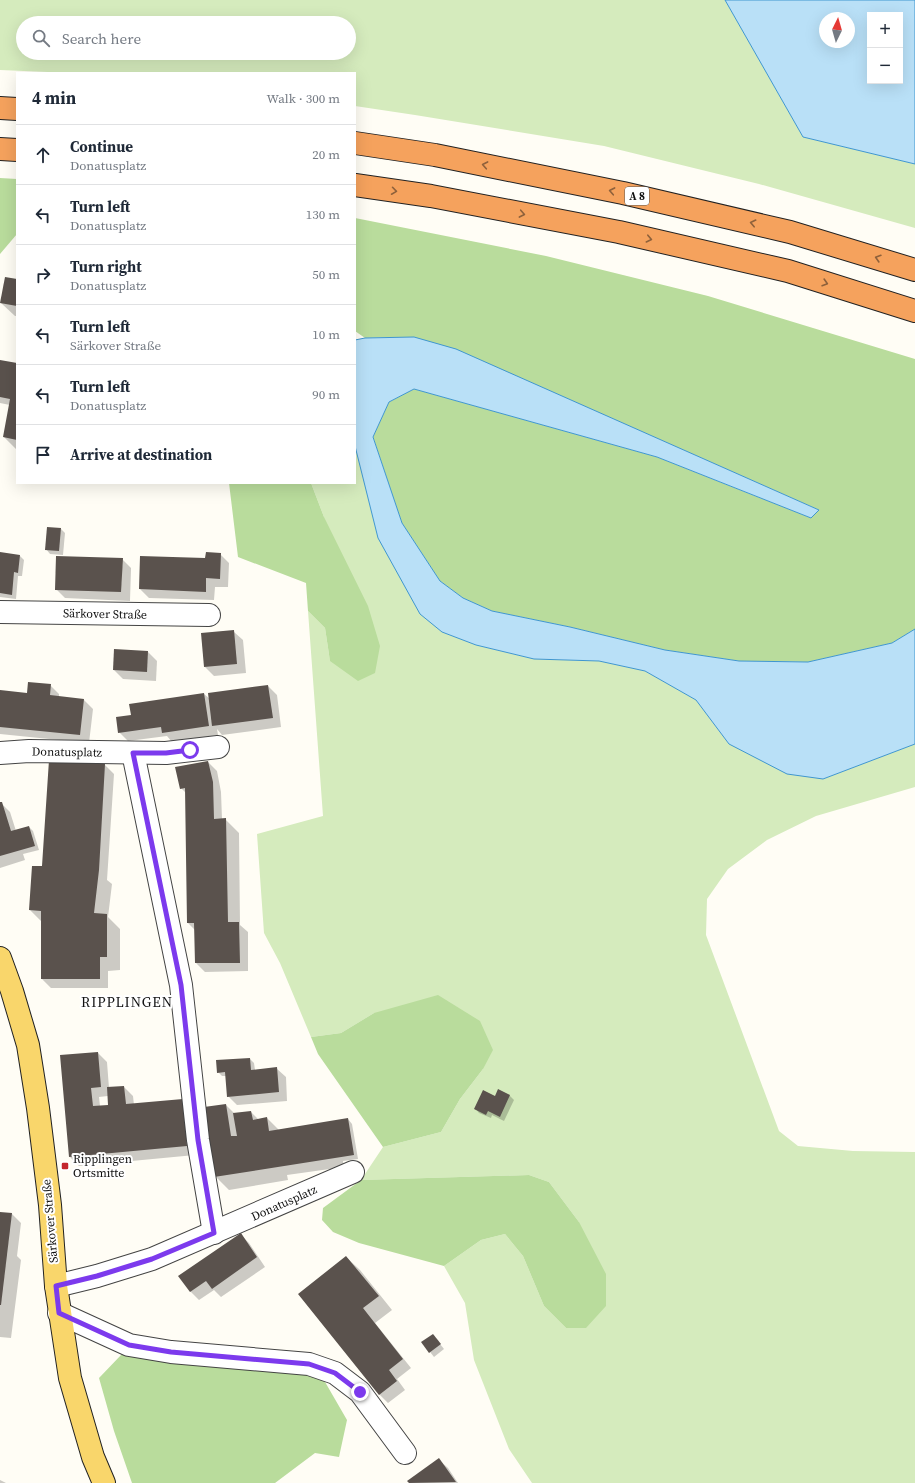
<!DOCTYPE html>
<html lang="en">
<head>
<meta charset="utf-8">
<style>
	body { margin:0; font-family:"Source Serif 4",serif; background:#f6f6f7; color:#1f2937 }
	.controls { position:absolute; right:12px; top:12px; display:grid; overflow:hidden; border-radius:0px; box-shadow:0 4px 16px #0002 }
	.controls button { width:36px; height:36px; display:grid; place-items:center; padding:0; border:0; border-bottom:1px solid #e0e1e3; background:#fff; color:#1f2937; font:20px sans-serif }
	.compass { position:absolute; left:819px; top:12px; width:36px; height:36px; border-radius:50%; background:#fff; box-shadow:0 4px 16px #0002; rotate:5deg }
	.stop { position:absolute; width:12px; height:12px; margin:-9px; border:3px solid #7c3aed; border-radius:50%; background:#fff }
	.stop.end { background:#7c3aed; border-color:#fff; box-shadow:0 1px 4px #0008 }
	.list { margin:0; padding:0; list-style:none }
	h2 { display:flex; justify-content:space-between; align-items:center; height:52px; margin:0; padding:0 16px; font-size:17px }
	h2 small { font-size:13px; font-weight:400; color:#747a83 }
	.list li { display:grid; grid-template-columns:26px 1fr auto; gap:12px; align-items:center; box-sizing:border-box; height:60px; padding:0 16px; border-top:1px solid #e0e1e3 }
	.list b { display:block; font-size:15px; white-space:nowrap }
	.list p { margin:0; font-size:13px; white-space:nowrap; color:#747a83 }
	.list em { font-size:13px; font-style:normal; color:#747a83 }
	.icon { flex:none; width:22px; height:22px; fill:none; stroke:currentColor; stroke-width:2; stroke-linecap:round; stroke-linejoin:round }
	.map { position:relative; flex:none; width:915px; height:1483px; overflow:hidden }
	.search { position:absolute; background:#fff; box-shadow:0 4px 16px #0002; left:16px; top:16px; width:340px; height:44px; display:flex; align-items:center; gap:10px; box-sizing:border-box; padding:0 14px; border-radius:22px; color:#747a83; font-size:15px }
	.panel { position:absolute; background:#fff; box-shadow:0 4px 16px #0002; left:16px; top:72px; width:340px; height:412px; border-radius:0px }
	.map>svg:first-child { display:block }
	.green { fill:#d5ebbd; fill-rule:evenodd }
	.forest { fill:#b9dc9c }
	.water { fill:#b9e0f7; stroke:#3f96cf; fill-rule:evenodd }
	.shadow { fill:#0003; fill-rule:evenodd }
	.building { fill:#5a524d }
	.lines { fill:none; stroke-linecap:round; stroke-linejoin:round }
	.minor-casing { stroke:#444; stroke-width:24 }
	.major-casing { stroke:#222; stroke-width:24 }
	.highway-casing { stroke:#222; stroke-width:24 }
	.minor { stroke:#fff; stroke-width:22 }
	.major { stroke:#f9d66b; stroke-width:22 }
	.highway { stroke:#f5a25d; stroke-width:22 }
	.oneway { stroke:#8e613b }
	.route { stroke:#7c3aed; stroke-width:5 }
	.poi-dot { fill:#c4262e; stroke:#fff; stroke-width:1.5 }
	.labels { text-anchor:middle; stroke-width:4; stroke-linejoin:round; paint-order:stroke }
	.shield { fill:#fff; stroke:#585858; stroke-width:1 }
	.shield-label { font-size:11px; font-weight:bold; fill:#111 }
	.street-label { font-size:12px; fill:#111; stroke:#fff }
	.poi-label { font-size:12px; fill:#111; stroke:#fff; text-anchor:start }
	.quarter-label { font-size:14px; letter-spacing:1px; fill:#111; stroke:#fff }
</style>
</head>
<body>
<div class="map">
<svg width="915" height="1483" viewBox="0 0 915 1483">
	<rect width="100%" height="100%" fill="#fffdf5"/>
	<!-- green -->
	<g class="green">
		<path d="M0,0H725L803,137L915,164V228L759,184L604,146L415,115L355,106V73H72L0,70ZM23,23H349V53H23Z"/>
		<polygon points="355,446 378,538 442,632 476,645 534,659 599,661 645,671 696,700 729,744 823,779 915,744 915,787 816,816 767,840 728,869 707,899 706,935 779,1131 798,1146 853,1151 915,1152 915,1483 532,1483 509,1449 474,1360 465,1303 444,1266 481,1240 505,1234 523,1256 544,1306 566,1328 586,1328 579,1222 549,1182 529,1175 361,1180 383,1147 441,1132 460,1099 483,1069 374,1013 341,1033 311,1037 280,963 264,933 257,834 323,816 308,611 325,628 330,661 324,517 311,483 355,483"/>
	</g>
	<!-- forest -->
	<g class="forest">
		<polygon points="0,178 17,179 17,234 0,254"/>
		<polygon points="355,218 546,256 708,296 915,359 915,629 892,643 808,662 739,661 665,650 570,627 492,611 463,598 440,581 402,523 373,437 389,402 414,389 657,457 811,518 819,510 536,385 414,337 365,338 355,331"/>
		<polygon points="229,483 311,483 324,517 368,606 380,646 375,673 358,681 330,661 325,628 308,611 306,583 238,557"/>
		<polygon points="438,995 480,1021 493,1050 483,1069 460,1099 441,1132 383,1147 318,1054 311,1037 341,1033 374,1013"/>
		<polygon points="529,1175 549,1182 579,1222 606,1274 606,1306 586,1328 566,1328 544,1306 523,1256 505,1234 481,1240 444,1266 359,1243 333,1232 322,1220 323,1208 361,1180"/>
		<polygon points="122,1354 321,1375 347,1420 339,1457 315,1453 275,1483 132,1483 114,1431 99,1378"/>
	</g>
	<!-- water -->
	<g class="water">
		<path d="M725,0H915V164L803,137ZM870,15H900V81H870ZM825,18H849V42H825Z"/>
		<polygon points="414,337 456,349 819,510 811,518 657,457 414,389 389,402 373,437 402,523 440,581 463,598 492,611 570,627 665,650 739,661 808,662 892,643 915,629 915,744 823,779 787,774 729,744 696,700 645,671 599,661 534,659 476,645 442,632 420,614 378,538 355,446 355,340 365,338"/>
	</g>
	<!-- shadow -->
	<g class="shadow">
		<polygon points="17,280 17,316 15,316 1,303"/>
		<polygon points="0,361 17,364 17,450 4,437 10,405 0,403"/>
		<polygon points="61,529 65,533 63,555 50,554 46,549"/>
		<polygon points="220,554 229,563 228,587 215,587 214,600 149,598 140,589"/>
		<polygon points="0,555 20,556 24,560 22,576 18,576 16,599 0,597"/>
		<polygon points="122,559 131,568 130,601 65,598 56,589"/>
		<polygon points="234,632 243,640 246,673 214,676 205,667"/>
		<polygon points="115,650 148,652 157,661 156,681 123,679 114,670"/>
		<polygon points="50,685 59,694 59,697 84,700 93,709 89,743 0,734 0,691 28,694"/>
		<polygon points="268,686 277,695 281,727 222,735 217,729 218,735 172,742 167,736 128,741 119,732 132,715 204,694 210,699"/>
		<polygon points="50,761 105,765 114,774 107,880 112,884 108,917 120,929 120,970 108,971 108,988 51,988 42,979 42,922 30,910 45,867"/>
		<polygon points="208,762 217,771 221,792 222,819 225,819 239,833 240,925 248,932 248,971 205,972 196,963 195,930 188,923 186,793 181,788"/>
		<polygon points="0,803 1,803 10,812 16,831 29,827 33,831 39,850 23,854 25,860 0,868"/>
		<path d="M98,1053L107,1062L109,1088L124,1087L133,1096L134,1105L182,1100L195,1155L79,1166L70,1157ZM108,1096L109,1106H100L99,1097Z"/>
		<polygon points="250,1059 254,1063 255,1070 276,1068 286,1077 287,1101 237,1105 228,1096 227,1076 222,1076 218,1072"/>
		<polygon points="499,1091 510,1096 514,1100 504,1121 492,1115 491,1118 479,1113 475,1108 496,1097"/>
		<polygon points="226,1105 235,1114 251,1112 259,1120 267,1118 279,1130 348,1119 352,1124 358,1159 343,1161 344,1167 287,1175 288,1180 229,1190 215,1176"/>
		<polygon points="0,1213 12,1214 21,1223 17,1256 21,1260 11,1338 0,1337"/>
		<polygon points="240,1234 249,1243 265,1267 221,1297 214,1290 199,1300 190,1291"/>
		<polygon points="346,1257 360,1270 392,1310 375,1323 411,1368 397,1379 405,1390 388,1403 379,1394"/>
		<polygon points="433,1335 444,1349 434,1357 423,1343"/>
		<polygon points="439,1460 448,1468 458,1483 410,1483 409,1481"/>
		<polygon points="0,1480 6,1483 0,1483"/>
	</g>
	<!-- building -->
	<g class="building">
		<polygon points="5,277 17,279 17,306 0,303"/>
		<polygon points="0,360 17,363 17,440 3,437 10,399 0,397"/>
		<polygon points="47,527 61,528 59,551 45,550"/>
		<polygon points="0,552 20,555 18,573 14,572 12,595 0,593"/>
		<polygon points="206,552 221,553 220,579 206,578 206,592 139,589 140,556 205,558"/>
		<polygon points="56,556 123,558 121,592 55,590"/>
		<polygon points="234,630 237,664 204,667 201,633"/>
		<polygon points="114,649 148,651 147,672 113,670"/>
		<polygon points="28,682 51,684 50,695 84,699 80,735 0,727 0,690 27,693"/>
		<polygon points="268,685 273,718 212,726 208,693"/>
		<polygon points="204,693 209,726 162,733 161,727 118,733 116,717 131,715 129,704"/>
		<polygon points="49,760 105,764 99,870 94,913 107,914 107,957 100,957 100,979 41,979 41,911 29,910 32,866 42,866"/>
		<polygon points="208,761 213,782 214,819 226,818 228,922 239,922 240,963 195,963 194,923 187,923 185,788 180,789 175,767"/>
		<polygon points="0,802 2,802 11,831 29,826 35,846 0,856"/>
		<polygon points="98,1052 101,1087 91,1088 93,1106 108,1105 107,1087 124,1086 126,1104 183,1099 187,1146 69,1157 60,1055"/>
		<polygon points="250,1058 251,1070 277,1067 279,1092 227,1097 225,1072 217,1073 216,1060"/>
		<polygon points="498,1089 510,1095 500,1117 488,1111 486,1115 474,1109 483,1090 495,1096"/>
		<polygon points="226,1104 231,1136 237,1136 233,1113 251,1111 253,1120 267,1117 269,1131 348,1118 354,1155 214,1177 204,1107"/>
		<polygon points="0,1212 12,1213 1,1305 0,1305"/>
		<polygon points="241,1233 257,1257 212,1289 206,1281 190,1292 178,1276"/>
		<polygon points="346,1256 379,1296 363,1308 403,1359 389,1370 397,1381 379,1395 298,1294"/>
		<polygon points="433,1334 441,1344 429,1353 421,1342"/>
		<polygon points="439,1458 456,1482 409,1483 407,1481"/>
	</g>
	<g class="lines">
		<!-- minor casing -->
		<g class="minor-casing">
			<g id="minor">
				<polyline points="0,612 209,615"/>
				<polyline points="0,753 29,751 166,753 218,747"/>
				<polyline points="133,753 181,985 198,1140 214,1233"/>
				<polyline points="56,1286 97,1276 152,1259 353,1172"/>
				<polyline points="59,1313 129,1345 171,1352 309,1364 335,1373 360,1392 405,1453"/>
			</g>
		</g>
		<!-- major casing -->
		<g class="major-casing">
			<polyline id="major" points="0,958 12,991 28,1045 38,1108 50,1205 56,1286 70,1378 93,1457 104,1483"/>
		</g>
		<!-- highway casing -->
		<g class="highway-casing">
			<g id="highway">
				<polyline points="0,108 17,109"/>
				<polyline points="355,143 435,155 623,193 790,232 915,270"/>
				<polyline points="0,149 17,150"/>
				<polyline points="355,185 431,196 619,232 788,271 915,311"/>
			</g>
		</g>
		<!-- minor -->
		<use href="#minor" class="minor"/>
		<!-- major -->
		<use href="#major" class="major"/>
		<!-- highway -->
		<use href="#highway" class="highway"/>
	</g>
	<!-- one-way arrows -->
	<defs><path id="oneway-chevron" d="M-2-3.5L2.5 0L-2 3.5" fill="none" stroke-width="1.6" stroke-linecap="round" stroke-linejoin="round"/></defs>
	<g class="oneway">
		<use href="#oneway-chevron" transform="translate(485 165) rotate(-169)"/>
		<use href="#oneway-chevron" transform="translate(394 191) rotate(8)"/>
		<use href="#oneway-chevron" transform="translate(612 191) rotate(-169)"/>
		<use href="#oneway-chevron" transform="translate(522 214) rotate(11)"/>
		<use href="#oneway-chevron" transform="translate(753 223) rotate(-167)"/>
		<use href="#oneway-chevron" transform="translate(649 239) rotate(13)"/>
		<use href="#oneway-chevron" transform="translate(878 258) rotate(-163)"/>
		<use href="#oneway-chevron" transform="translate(825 283) rotate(17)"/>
	</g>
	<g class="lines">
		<!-- route -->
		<polyline class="route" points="190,750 166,753 133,753 181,985 198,1140 214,1233 152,1259 97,1276 56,1286 59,1313 129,1345 171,1352 309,1364 335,1373 360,1392"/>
	</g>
	<!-- markers -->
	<rect class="poi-dot" x="61" y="1162" width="8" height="8" rx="2"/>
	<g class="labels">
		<!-- shield labels -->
		<rect class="shield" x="625" y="187" width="24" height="18" rx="3"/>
		<g class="shield-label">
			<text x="637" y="200">A 8</text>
		</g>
		<!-- street labels -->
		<g class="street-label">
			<text transform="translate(105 614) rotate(1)" y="4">Särkover Straße</text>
			<text transform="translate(67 752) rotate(1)" y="4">Donatusplatz</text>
			<text transform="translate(284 1203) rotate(-24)" y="4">Donatusplatz</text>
			<text transform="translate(50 1221) rotate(-95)" y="4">Särkover Straße</text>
		</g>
		<!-- poi labels -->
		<g class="poi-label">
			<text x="73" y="1163">Ripplingen<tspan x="73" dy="14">Ortsmitte</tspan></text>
		</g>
		<!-- quarter labels -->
		<g class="quarter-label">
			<text x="127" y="1007">RIPPLINGEN</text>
		</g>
	</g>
</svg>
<div class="controls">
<button>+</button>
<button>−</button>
</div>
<svg class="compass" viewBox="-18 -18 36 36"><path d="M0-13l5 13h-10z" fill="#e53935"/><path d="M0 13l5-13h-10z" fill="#747a83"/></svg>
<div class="stop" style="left:190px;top:750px"></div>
<div class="stop end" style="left:360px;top:1392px"></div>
<div class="search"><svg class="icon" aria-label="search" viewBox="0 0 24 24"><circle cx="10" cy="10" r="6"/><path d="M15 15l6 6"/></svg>Search here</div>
<section class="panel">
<h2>4 min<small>Walk · 300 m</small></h2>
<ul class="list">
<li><svg class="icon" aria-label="ahead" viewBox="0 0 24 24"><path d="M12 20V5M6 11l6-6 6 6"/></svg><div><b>Continue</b><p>Donatusplatz</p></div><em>20 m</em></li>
<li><svg class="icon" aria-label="left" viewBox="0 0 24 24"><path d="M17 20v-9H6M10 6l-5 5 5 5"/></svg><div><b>Turn left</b><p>Donatusplatz</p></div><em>130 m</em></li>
<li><svg class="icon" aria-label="right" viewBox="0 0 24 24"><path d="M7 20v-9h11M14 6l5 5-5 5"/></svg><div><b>Turn right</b><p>Donatusplatz</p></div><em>50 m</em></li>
<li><svg class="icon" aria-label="left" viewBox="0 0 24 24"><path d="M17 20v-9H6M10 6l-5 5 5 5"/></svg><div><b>Turn left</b><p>Särkover Straße</p></div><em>10 m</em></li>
<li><svg class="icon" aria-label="left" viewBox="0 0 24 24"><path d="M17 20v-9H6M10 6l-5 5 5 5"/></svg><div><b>Turn left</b><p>Donatusplatz</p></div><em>90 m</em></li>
<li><svg class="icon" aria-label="arrive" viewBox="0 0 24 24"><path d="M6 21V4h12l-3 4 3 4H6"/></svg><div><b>Arrive at destination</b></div></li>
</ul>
</section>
</div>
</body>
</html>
